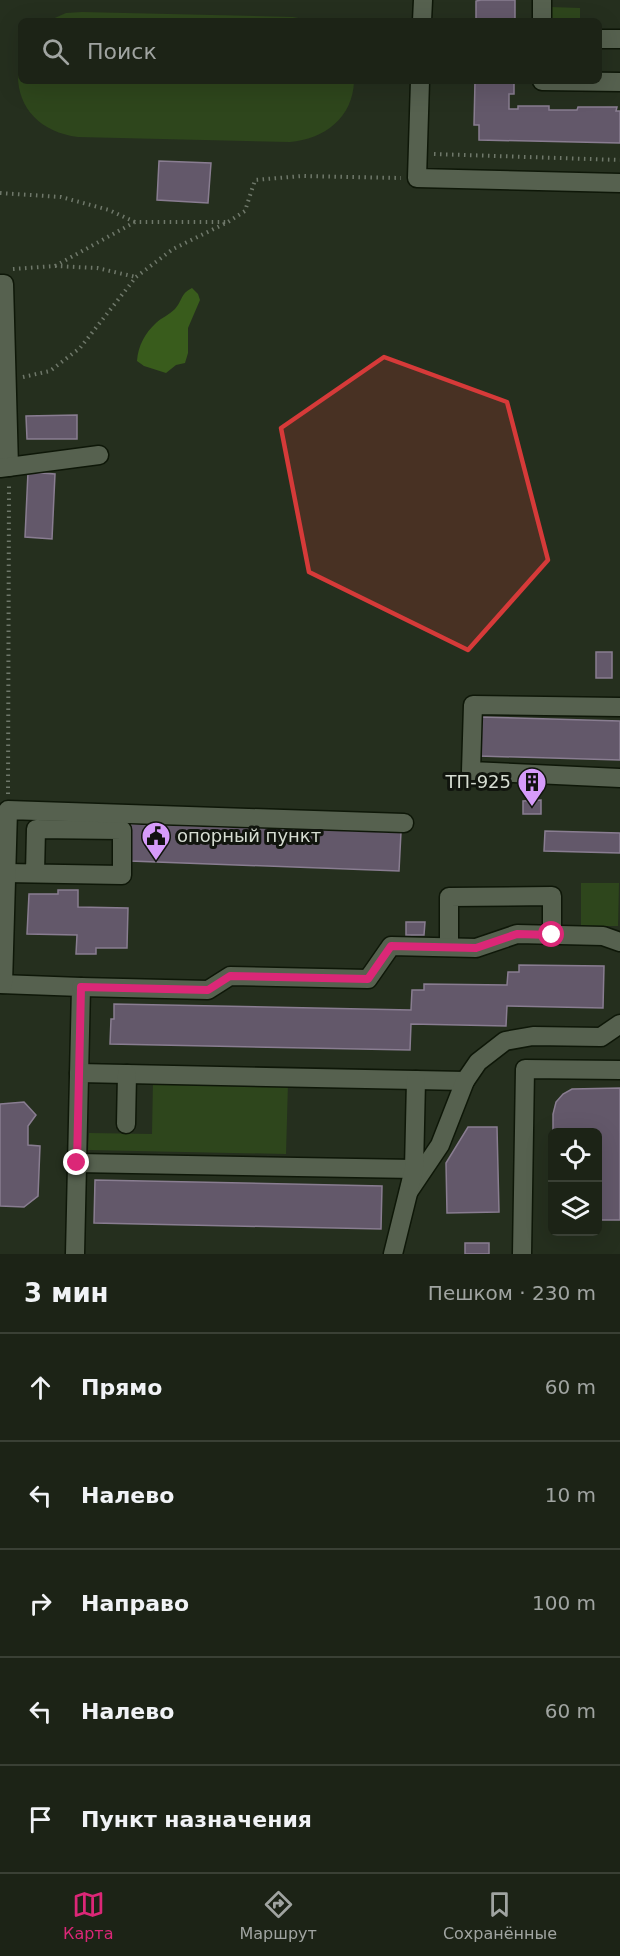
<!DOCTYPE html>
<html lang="ru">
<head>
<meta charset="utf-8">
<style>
	body { margin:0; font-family:"DejaVu Sans",sans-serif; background:#292f23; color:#f1f3f6 }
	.controls { position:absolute; right:18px; bottom:18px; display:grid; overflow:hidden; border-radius:9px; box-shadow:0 6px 24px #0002 }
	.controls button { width:54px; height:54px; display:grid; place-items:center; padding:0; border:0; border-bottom:2px solid #3a4035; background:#1c2316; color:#f1f3f6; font:30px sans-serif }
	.stop { position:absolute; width:18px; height:18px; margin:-14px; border:4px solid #db2777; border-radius:50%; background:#fff }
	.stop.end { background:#db2777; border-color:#fff; box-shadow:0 2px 6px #0008 }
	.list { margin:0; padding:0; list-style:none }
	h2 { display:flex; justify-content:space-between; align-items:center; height:78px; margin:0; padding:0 24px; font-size:26px }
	h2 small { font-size:20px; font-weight:400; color:#a0a4a1 }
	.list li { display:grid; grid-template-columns:39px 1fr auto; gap:18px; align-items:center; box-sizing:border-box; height:108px; padding:0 24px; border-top:2px solid #3a4035 }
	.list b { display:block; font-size:22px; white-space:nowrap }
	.list em { font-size:20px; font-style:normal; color:#a0a4a1 }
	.icon { flex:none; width:33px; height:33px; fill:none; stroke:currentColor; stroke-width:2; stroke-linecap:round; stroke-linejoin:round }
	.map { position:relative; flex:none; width:620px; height:1254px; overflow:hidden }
	.search { position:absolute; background:#1c2316; box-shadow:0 6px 24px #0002; left:18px; right:18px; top:18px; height:66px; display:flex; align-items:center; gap:15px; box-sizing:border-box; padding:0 21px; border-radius:9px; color:#a0a4a1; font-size:22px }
	.sheet { height:618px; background:#1c2316 }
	nav { display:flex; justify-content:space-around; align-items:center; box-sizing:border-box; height:84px; border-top:2px solid #3a4035; background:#1c2316; font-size:16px; color:#a0a4a1 }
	nav a { display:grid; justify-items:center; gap:3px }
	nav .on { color:#db2777 }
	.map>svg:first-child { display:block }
	.green { fill:#2e461c }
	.water { fill:#395c1c }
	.building { fill:#63586a; stroke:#897d91; stroke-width:1.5 }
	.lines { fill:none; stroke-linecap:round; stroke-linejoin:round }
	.minor-casing { stroke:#0e1708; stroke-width:21 }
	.path { stroke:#6f786a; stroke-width:4; stroke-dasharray:1.5 4.5; stroke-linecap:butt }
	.minor { stroke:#56614f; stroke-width:18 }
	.route { stroke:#db2777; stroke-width:8 }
	.marked { fill:#d63a39; fill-opacity:0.2; stroke:#d63a39; stroke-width:4.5; stroke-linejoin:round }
	.labels { text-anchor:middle; stroke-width:6; stroke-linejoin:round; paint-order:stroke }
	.poi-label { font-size:18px; fill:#d6ddd2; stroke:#11150e; text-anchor:end }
</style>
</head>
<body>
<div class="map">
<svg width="620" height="1254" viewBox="0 0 620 1254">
	<rect width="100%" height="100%" fill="#252f1e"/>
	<!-- green -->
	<g class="green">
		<polygon points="551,7 580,8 580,21 550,21"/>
		<polygon points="82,12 293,17 314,21 48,21 66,13"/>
		<path d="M21,53V81H354C353,118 324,139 290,142L78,137C33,131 9,98 21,53Z"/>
		<polygon points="581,883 619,883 618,926 581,926"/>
		<polygon points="153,1080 288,1083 286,1154 88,1150 89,1133 152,1134"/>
	</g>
	<!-- water -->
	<path class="water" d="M192,288L198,294L200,300L188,328V353L185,363L176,365L166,373L144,366L137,361C138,346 145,333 156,323C161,318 169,315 175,309C183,300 180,294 192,288Z"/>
	<!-- building -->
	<g class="building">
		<polygon points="481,0 515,0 515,21 476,21 476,1"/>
		<polygon points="475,81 514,81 514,94 509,94 509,109 518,109 518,106 549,106 549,110 577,110 578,107 617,107 616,111 620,111 620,143 479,140 479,125 474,125"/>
		<polygon points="159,161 211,163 208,203 157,200"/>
		<polygon points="77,415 77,439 27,439 26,416"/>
		<polygon points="28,472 55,474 52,539 25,537"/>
		<rect x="596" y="652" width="16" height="26"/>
		<polygon points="480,717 620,721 620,760 479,756"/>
		<polygon points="541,800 541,814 523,814 523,801"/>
		<polygon points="131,824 401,832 399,871 130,861"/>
		<polygon points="545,831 620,833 620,853 544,851"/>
		<polygon points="58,890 78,890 78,907 128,908 127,948 96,948 96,954 76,954 77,935 27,934 29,894 58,894"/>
		<polygon points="406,922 425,922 424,935 406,935"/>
		<polygon points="519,965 604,966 603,1008 507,1006 506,1026 411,1024 410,1050 110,1044 111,1019 114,1019 114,1004 411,1010 412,990 424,990 424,984 507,985 508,972 519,972"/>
		<polygon points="620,1088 620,1220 598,1220 598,1132 553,1132 553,1114 556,1102 563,1094 572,1089"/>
		<polygon points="24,1102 36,1115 28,1126 28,1145 40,1146 38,1196 24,1207 0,1206 0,1104"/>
		<polygon points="468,1127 497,1127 499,1212 447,1213 446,1163"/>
		<polygon points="95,1180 382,1186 381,1229 94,1223"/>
		<rect x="465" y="1243" width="24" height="11"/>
	</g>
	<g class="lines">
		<!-- minor casing -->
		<g class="minor-casing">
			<g id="minor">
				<polyline points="422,21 423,0"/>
				<polyline points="542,21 542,0"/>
				<polyline points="601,39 620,39"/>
				<polyline points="420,81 417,178 620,183"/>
				<polyline points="542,81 620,82"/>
				<polyline points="0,284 4,284 9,467"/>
				<polyline points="0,468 99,455"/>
				<polyline points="620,707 473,705 471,771 620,778"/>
				<polyline points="6,873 122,875 122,830 36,829 35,873"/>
				<polyline points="449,947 449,897 552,896 552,935"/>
				<polyline points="0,984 81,987 75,1254"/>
				<polyline points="3,984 8,810 404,823"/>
				<polyline points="81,987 208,990 230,976 368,979 391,946 476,948 517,934 603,936 620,942"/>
				<polyline points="79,1073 465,1081"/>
				<polyline points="126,1124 127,1074"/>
				<polyline points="77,1163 414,1169"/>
				<polyline points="409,1191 440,1145 465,1081 478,1062 505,1041 533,1036 601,1037 620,1024"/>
				<polyline points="393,1254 414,1169 416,1080"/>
				<polyline points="522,1254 525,1069 620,1070"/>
			</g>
		</g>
		<!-- path -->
		<g class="path">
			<polyline points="434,154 620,160"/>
			<polyline points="0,193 61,197 109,210 135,222"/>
			<polyline points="55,266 135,222 228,222"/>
			<polyline points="13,269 55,266 97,268 136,277"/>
			<polyline points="23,377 50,371 80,348 136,277 173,249 228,222 245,211 255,180 302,176 401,178"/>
			<polyline points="8,794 9,484"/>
		</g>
		<!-- minor -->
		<use href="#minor" class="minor"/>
	</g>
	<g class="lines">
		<!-- route -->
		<polyline class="route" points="77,1163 81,987 208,990 230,976 368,979 391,946 476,948 517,934 552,935"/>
	</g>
	<!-- marked area -->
	<path class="marked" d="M384,357L507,402L548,560L468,650L309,572L281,428Z"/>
	<!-- icons -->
	<defs>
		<g id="building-pin" transform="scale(1.5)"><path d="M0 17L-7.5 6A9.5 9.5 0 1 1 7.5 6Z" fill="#d69bfa" stroke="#11150e"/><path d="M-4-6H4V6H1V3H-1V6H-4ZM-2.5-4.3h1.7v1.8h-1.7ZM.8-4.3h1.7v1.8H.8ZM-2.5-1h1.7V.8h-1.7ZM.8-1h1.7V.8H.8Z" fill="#111"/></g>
		<g id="civic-pin" transform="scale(1.5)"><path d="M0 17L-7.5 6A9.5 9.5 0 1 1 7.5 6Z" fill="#d69bfa" stroke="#11150e"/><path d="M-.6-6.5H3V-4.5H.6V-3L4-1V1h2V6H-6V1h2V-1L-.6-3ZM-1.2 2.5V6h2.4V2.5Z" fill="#111"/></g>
	</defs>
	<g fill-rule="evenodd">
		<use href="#building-pin" x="532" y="782"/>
		<use href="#civic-pin" x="156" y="836"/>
	</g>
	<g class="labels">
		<!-- poi labels -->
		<g class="poi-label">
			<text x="511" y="788">ТП-925</text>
			<text x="177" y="842" text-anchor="start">опорный пункт</text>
		</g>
	</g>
</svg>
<div class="controls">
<button><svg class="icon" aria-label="locate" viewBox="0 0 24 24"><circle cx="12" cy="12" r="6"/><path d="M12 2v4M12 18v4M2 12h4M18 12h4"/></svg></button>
<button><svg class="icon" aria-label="layers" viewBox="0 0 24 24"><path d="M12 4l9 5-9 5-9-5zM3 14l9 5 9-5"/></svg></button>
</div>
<div class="stop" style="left:552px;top:935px"></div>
<div class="stop end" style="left:77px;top:1163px"></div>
<div class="search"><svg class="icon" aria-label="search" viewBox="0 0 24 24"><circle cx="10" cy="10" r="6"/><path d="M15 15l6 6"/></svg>Поиск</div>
</div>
<section class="sheet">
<h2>3 мин<small>Пешком · 230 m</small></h2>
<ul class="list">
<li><svg class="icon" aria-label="ahead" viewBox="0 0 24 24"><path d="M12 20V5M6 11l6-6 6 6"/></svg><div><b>Прямо</b></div><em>60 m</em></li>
<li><svg class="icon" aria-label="left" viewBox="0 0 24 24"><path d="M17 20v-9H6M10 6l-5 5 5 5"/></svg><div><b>Налево</b></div><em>10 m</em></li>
<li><svg class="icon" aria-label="right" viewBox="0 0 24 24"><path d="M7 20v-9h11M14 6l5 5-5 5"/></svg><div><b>Направо</b></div><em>100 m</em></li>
<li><svg class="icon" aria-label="left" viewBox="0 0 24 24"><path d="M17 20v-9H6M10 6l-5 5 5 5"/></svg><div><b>Налево</b></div><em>60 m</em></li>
<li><svg class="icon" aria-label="arrive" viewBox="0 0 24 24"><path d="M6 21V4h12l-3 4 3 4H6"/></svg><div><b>Пункт назначения</b></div></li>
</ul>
</section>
<nav>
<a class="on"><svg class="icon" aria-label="map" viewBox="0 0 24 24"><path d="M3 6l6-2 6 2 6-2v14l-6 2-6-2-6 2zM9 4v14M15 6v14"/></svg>Карта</a>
<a><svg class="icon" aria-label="directions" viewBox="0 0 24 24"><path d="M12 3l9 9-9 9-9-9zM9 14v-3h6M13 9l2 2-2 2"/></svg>Маршрут</a>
<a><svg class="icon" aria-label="saved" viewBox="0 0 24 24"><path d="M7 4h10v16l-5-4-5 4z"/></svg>Сохранённые</a>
</nav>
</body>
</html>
